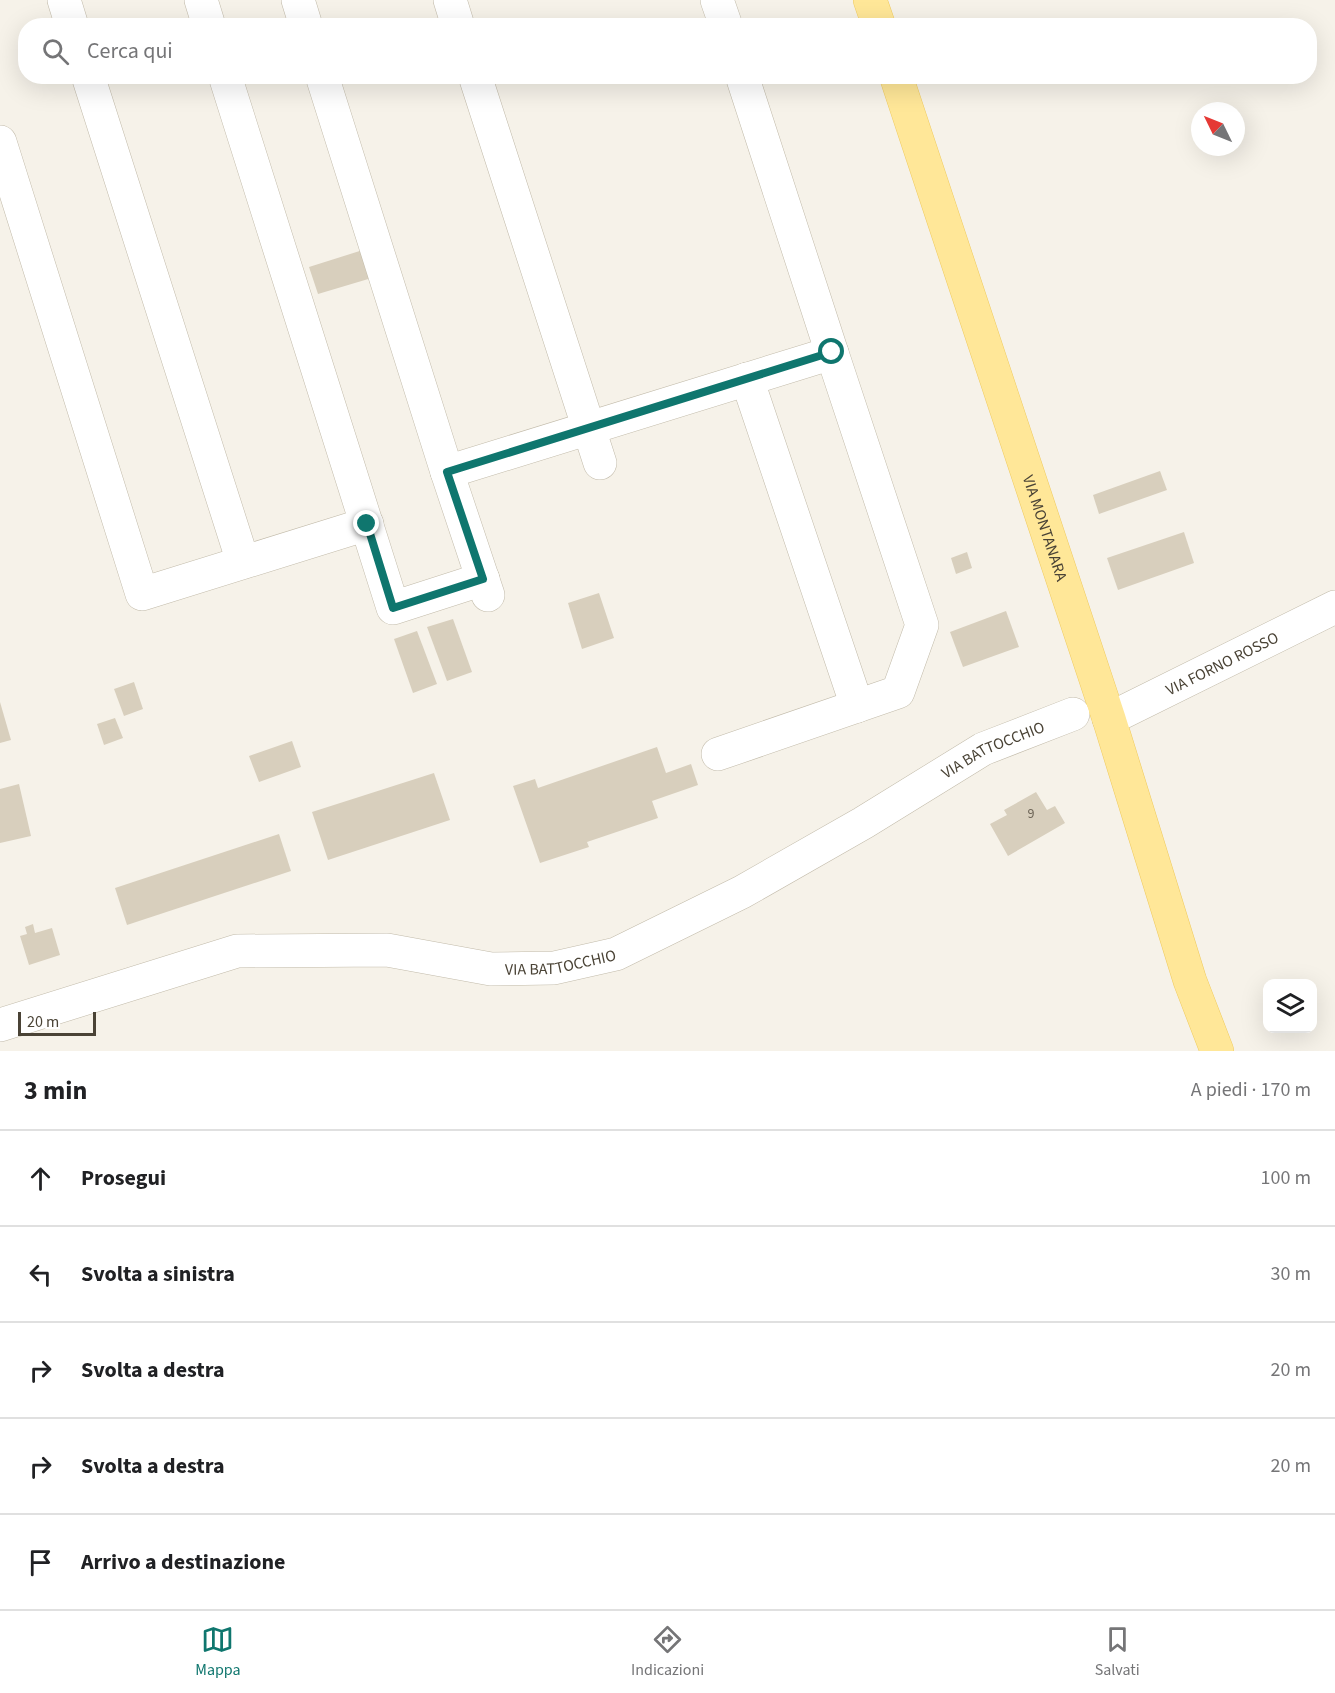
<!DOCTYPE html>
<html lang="it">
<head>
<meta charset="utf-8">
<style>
	body { margin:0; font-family:"Source Sans 3",sans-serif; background:#f2f2f2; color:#202124 }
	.controls { position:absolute; right:18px; bottom:18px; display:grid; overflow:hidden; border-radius:12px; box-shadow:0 6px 24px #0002 }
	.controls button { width:54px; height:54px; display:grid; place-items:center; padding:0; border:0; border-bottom:2px solid #e0e0e0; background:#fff; color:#202124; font:30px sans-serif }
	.compass { position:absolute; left:1191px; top:102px; width:54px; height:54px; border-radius:50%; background:#fff; box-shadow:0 6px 24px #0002; rotate:313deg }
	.scale { position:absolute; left:18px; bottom:15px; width:78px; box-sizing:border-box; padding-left:6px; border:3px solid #4a4336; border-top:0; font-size:16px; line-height:21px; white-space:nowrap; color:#4a4336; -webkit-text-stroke:4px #fff; paint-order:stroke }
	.stop { position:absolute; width:18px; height:18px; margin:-14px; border:4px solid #0f766e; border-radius:50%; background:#fff }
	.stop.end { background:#0f766e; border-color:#fff; box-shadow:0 2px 6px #0008 }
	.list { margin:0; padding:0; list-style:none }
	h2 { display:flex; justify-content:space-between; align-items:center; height:78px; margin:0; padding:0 24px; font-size:26px }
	h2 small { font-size:20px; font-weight:400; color:#757577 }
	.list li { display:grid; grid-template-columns:39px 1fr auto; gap:18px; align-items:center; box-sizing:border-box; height:96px; padding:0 24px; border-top:2px solid #e0e0e0 }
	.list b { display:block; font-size:22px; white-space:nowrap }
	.list em { font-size:20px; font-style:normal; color:#757577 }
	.icon { flex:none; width:33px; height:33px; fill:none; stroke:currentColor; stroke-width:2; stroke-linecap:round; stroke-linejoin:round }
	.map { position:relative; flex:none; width:1335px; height:1051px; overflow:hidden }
	.search { position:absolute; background:#fff; box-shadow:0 6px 24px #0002; left:18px; right:18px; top:18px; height:66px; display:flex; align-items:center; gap:15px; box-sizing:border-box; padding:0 21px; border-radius:24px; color:#757577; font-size:22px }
	.sheet { height:558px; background:#fff }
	nav { display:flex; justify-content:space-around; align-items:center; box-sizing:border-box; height:84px; border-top:2px solid #e0e0e0; background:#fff; font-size:16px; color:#757577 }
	nav a { display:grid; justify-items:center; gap:3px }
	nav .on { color:#0f766e }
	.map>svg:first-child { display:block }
	.building { fill:#d8cfbd }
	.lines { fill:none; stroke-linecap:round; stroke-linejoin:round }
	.minor-casing { stroke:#c2bbaa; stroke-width:34 }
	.major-casing { stroke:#efca5e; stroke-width:34 }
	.minor { stroke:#fff; stroke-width:33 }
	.major { stroke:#ffe798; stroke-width:33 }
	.route { stroke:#0f766e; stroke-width:8 }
	.labels { text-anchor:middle; stroke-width:4.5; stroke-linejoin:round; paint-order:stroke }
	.number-label { font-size:14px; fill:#6e6658 }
	.street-label { font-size:16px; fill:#4a4336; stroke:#fff }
</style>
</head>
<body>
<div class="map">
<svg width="1335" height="1051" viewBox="0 0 1335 1051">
	<rect width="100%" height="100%" fill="#f6f2e9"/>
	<!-- building -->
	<g class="building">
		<polygon points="366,249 375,277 318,294 309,267"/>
		<polygon points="1160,471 1167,490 1099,514 1093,495"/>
		<polygon points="1184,532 1194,563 1118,590 1107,558"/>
		<polygon points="967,552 972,568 956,574 951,558"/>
		<polygon points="599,593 614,638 582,649 568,603"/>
		<polygon points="1006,611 1019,647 963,667 950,632"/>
		<polygon points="453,619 472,672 447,681 427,627"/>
		<polygon points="417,631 437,684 413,693 394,639"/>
		<polygon points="134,682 143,709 124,716 114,689"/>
		<polygon points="0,702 11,740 0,743"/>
		<polygon points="115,718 123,738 104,745 97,724"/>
		<polygon points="292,741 301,767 259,782 249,756"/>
		<polygon points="657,747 666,773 691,764 698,785 652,801 658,818 587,842 589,847 540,863 513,786 535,779 538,788"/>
		<polygon points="434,773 450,820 328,860 312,812"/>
		<polygon points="19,784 31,836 0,843 0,789"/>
		<polygon points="1036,792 1047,810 1055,806 1065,823 1008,856 990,824 1007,815 1004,810"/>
		<polygon points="279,834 291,871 127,925 115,888"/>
		<polygon points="33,924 35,933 52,928 60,955 29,965 20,936 27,934 25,927"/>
	</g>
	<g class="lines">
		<!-- minor casing -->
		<g class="minor-casing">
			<g id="minor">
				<polyline points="64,0 72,26"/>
				<polyline points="201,0 209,26"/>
				<polyline points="298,0 306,26"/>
				<polyline points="450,0 458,26"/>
				<polyline points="717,0 726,26"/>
				<polyline points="88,76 243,562"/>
				<polyline points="225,76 393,608 483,579"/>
				<polyline points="322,76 447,472 488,595"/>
				<polyline points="475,76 600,463"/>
				<polyline points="0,142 142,594 367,524"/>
				<polyline points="747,379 857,706"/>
				<polyline points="447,472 832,353 742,76"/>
				<path id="s1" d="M1109,719L1335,607"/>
				<polyline points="718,754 898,692 922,625 832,353"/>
				<path id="s2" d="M0,1025L237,951L387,950L491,969L554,968L616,954L742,892L863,823L983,749L1073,714"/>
			</g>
		</g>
		<!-- major casing -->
		<g class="major-casing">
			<g id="major">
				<polyline points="870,0 879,26"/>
				<path id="s3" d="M896,76L1109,719L1190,981L1217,1051"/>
			</g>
		</g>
		<!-- minor -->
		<use href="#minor" class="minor"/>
		<!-- major -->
		<use href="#major" class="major"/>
	</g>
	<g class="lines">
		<!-- route -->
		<polyline class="route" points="367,524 393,608 483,579 447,472 832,352"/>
	</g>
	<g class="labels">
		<!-- number labels -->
		<g class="number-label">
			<text x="1031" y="818">9</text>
		</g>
		<!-- street labels -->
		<g class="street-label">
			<text dy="6" stroke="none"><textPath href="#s3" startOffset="476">VIA MONTANARA</textPath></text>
			<text dy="6" stroke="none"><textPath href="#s1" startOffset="126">VIA FORNO ROSSO</textPath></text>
			<text dy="6" stroke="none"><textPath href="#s2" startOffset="1060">VIA BATTOCCHIO</textPath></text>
			<text dy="6" stroke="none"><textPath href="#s2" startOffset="574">VIA BATTOCCHIO</textPath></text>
		</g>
	</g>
</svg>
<div class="controls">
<button><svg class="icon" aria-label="layers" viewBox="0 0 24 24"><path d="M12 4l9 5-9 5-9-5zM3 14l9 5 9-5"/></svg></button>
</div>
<svg class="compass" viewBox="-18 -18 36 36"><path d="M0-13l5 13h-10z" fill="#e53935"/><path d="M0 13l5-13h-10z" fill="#757577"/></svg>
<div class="scale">20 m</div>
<div class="stop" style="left:832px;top:352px"></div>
<div class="stop end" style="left:367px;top:524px"></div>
<div class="search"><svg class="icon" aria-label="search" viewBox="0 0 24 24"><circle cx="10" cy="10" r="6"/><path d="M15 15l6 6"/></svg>Cerca qui</div>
</div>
<section class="sheet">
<h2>3 min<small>A piedi · 170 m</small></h2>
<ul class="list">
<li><svg class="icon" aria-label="ahead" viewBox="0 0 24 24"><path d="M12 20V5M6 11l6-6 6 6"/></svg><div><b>Prosegui</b></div><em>100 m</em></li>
<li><svg class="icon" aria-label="left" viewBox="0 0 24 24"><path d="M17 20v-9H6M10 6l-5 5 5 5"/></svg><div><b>Svolta a sinistra</b></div><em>30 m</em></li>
<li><svg class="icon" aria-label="right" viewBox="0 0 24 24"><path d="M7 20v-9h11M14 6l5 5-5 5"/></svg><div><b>Svolta a destra</b></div><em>20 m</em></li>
<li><svg class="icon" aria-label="right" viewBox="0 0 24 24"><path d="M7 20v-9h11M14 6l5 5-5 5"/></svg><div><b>Svolta a destra</b></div><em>20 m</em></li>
<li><svg class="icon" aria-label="arrive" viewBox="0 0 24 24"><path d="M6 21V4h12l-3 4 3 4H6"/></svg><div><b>Arrivo a destinazione</b></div></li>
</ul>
</section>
<nav>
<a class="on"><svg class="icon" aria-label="map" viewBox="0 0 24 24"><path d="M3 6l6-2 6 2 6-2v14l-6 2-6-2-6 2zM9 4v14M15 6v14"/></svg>Mappa</a>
<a><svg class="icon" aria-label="directions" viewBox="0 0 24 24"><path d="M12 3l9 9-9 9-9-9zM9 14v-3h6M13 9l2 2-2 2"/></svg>Indicazioni</a>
<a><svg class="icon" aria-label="saved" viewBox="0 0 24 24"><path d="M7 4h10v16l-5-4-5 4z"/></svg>Salvati</a>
</nav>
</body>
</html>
